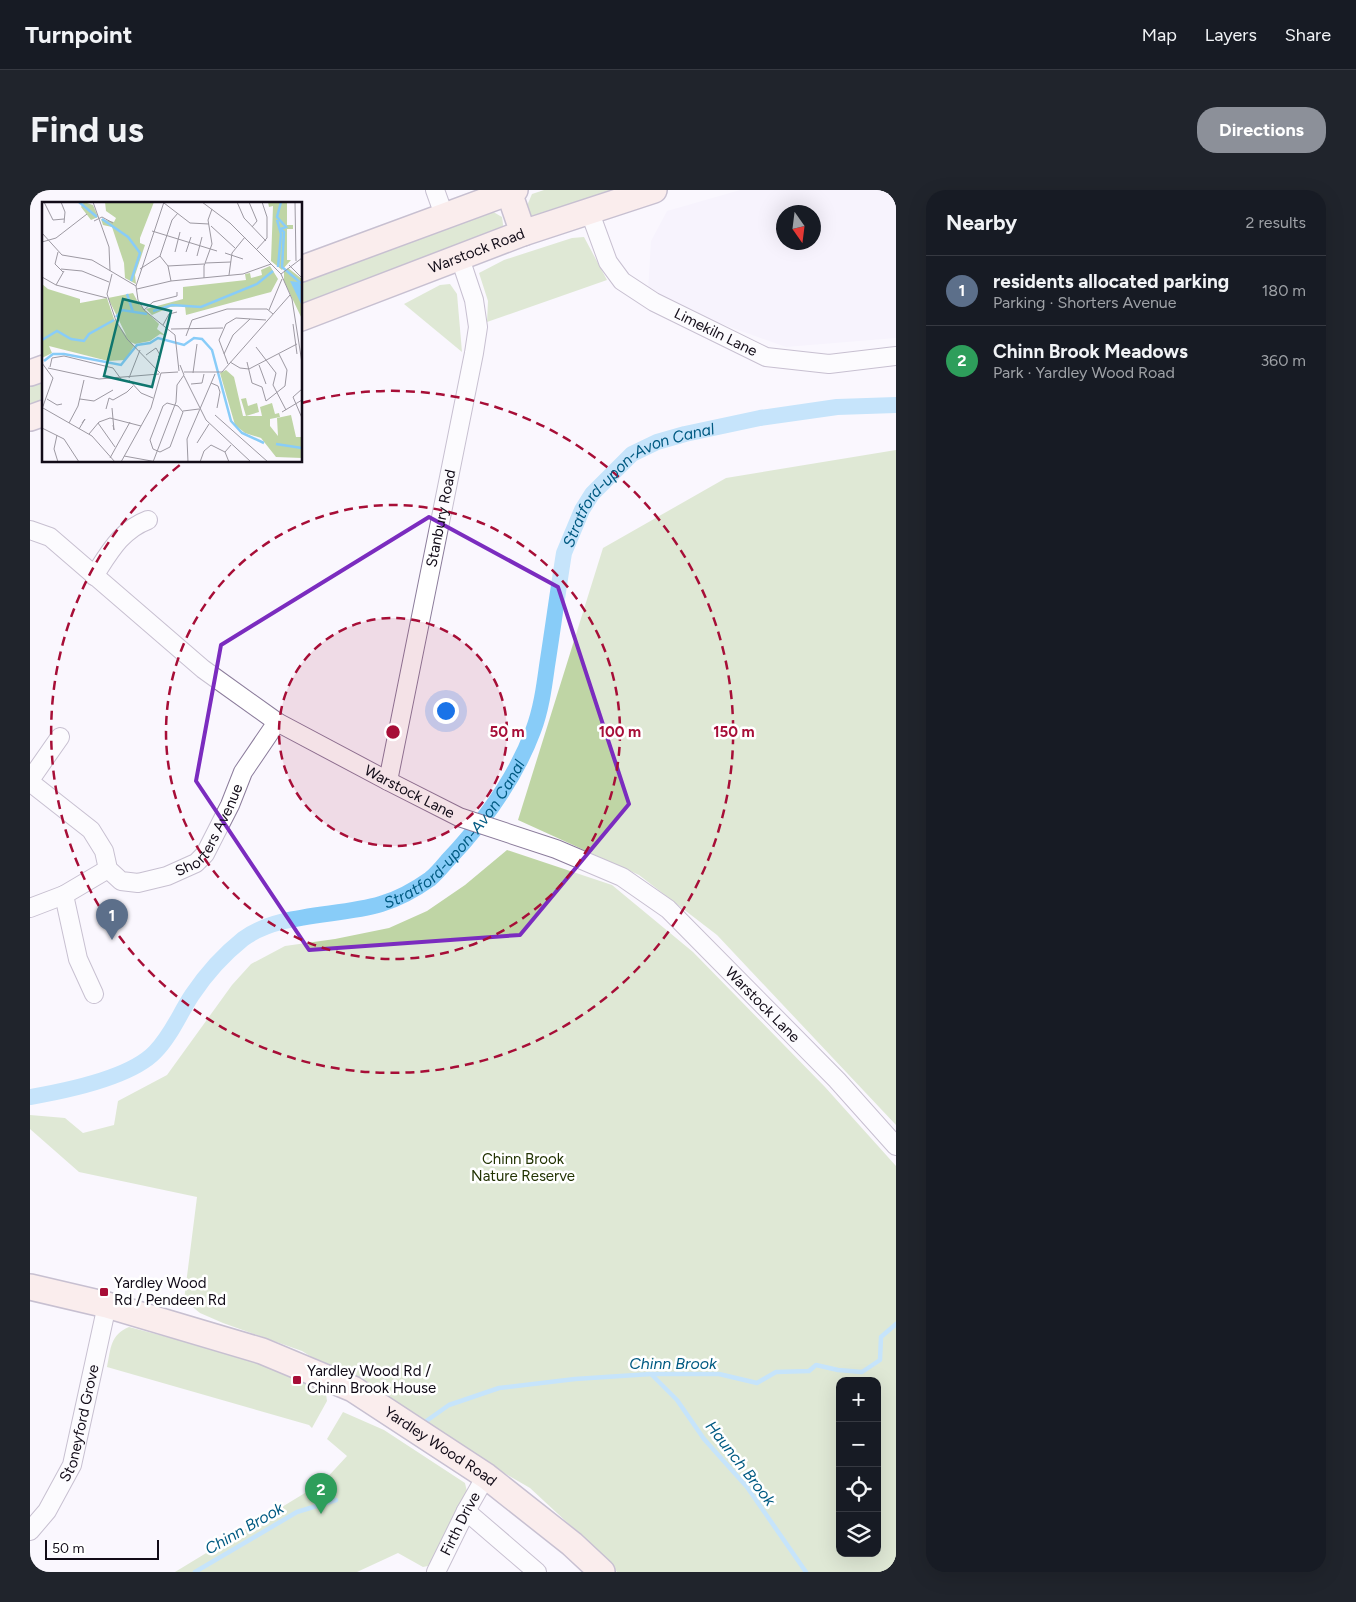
<!DOCTYPE html>
<html lang="en">
<head>
<meta charset="utf-8">
<style>
	body { margin:0; font-family:Figtree,sans-serif; background:#20242c; color:#f1f3f6 }
	.controls { position:absolute; right:15px; bottom:15px; display:grid; overflow:hidden; border-radius:10px; box-shadow:0 5px 20px #0002 }
	.controls button { width:45px; height:45px; display:grid; place-items:center; padding:0; border:0; border-bottom:1px solid #363941; background:#171b24; color:#f1f3f6; font:25px sans-serif }
	.compass { position:absolute; left:746px; top:15px; width:45px; height:45px; border-radius:50%; background:#171b24; box-shadow:0 5px 20px #0002; rotate:166deg }
	.scale { position:absolute; left:15px; bottom:12px; width:114px; box-sizing:border-box; padding-left:5px; border:2px solid #120c18; border-top:0; font-size:14px; line-height:18px; white-space:nowrap; color:#120c18; -webkit-text-stroke:4px #fff; paint-order:stroke }
	.you { position:absolute; left:415px; top:520px; width:18px; height:18px; margin:-12px; border:4px solid #fff; border-radius:50%; background:#1a73e8; box-shadow:0 0 0 8px #1a73e833 }
	.badge { display:grid; place-items:center; width:32px; height:32px; border-radius:50%; background:#8c9099; color:#fff; font-size:16px; font-weight:700 }
	.pin { position:absolute; translate:-50% -41px; filter:drop-shadow(0 1px 2px #0008) }
	.pin::after { content:''; position:absolute; top:26px; width:18px; height:15px; background:inherit; clip-path:polygon(0 0,100% 0,50% 100%) }
	.list { margin:0; padding:0; list-style:none }
	h2 { display:flex; justify-content:space-between; align-items:center; height:65px; margin:0; padding:0 20px; font-size:21px }
	h2 small { font-size:16px; font-weight:400; color:#9ea1a6 }
	.list li { display:grid; grid-template-columns:32px 1fr auto; gap:15px; align-items:center; box-sizing:border-box; height:70px; padding:0 20px; border-top:1px solid #363941 }
	.list b { display:block; font-size:19px; white-space:nowrap }
	.list p { margin:0; font-size:16px; white-space:nowrap; color:#9ea1a6 }
	.list em { font-size:16px; font-style:normal; color:#9ea1a6 }
	.icon { flex:none; width:28px; height:28px; fill:none; stroke:currentColor; stroke-width:2; stroke-linecap:round; stroke-linejoin:round }
	.map { position:relative; flex:none; width:866px; height:1382px; overflow:hidden; border-radius:20px }
	header { display:flex; align-items:center; gap:30px; box-sizing:border-box; height:70px; padding:0 25px; background:#171b24; border-bottom:1px solid #363941 }
	header strong { font-size:24px }
	nav { display:flex; gap:28px; margin-inline-start:auto; font-size:18px }
	.intro { display:flex; align-items:center; justify-content:space-between; box-sizing:border-box; height:120px; padding:0 30px }
	h1 { margin:0; font-size:35px }
	.button { padding:12px 22px; border-radius:20px; background:#8c9099; color:#fff; font-size:18px; font-weight:700 }
	main { display:flex; gap:30px; padding:0 30px }
	aside { flex:1; background:#171b24; border-radius:20px; box-shadow:0 5px 20px #0002 }
	.map>svg:first-child { display:block }
	.built { fill:#f4edfd; fill-rule:evenodd }
	.green { fill:#bfd5a5; fill-rule:evenodd }
	.lines { fill:none; stroke-linecap:round; stroke-linejoin:round }
	.stream { stroke:#88ccf8; stroke-width:4.5 }
	.canal { stroke:#88ccf8; stroke-width:16 }
	.street-casing { stroke:#8b7c9b; stroke-width:20 }
	.secondary-casing { stroke:#8b7c9b; stroke-width:28 }
	.street { stroke:#fff; stroke-width:18 }
	.secondary { stroke:#fae0d9; stroke-width:25 }
	.marked { fill:none; stroke:#7b2cbf; stroke-width:4; stroke-linejoin:round }
	.ring { fill:none; stroke:#a70e37; stroke-width:2.5; stroke-dasharray:9 6 }
	.poi-dot { fill:#a70e37; stroke:#fff; stroke-width:2 }
	.labels { text-anchor:middle; stroke-width:5; stroke-linejoin:round; paint-order:stroke }
	.street-label { font-size:15px; fill:#120c18; stroke:#fff }
	.park-label { font-size:15px; fill:#223303; stroke:#fff }
	.poi-label { font-size:15px; fill:#120c18; stroke:#fff; text-anchor:start }
	.water-label { font-size:16px; font-style:italic; fill:#005a82; stroke:#fff }
	.inset-river { fill:none; stroke:#88ccf8; stroke-width:2.5 }
	.inset-road { fill:none; stroke:#9d99a2; stroke-width:1 }
	.view { fill:#0f766e; fill-opacity:0.15; stroke:#0f766e; stroke-width:2.5 }
	.inset-edge { fill:none; stroke:#120c18; stroke-width:2.5 }
	.centre { fill:#a70e37; stroke:#fff; stroke-width:2.5 }
	.ring-label { font-size:15px; text-anchor:middle; font-weight:bold; fill:#a70e37; stroke:#fff; stroke-width:5; stroke-linejoin:round; paint-order:stroke }
</style>
</head>
<body>
<header>
<strong>Turnpoint</strong>
<nav><a>Map</a><a>Layers</a><a>Share</a></nav>
</header>
<div class="intro"><h1>Find us</h1><a class="button">Directions</a></div>
<main>
<div class="map">
<svg width="866" height="1382" viewBox="0 0 866 1382">
	<rect width="100%" height="100%" fill="#faf7fe"/>
	<!-- built -->
	<path class="built" d="M710,0H866V148L756,157L686,132L618,101L621,51L637,21ZM754,22H784V52H754Z"/>
	<!-- green -->
	<g class="green">
		<polygon points="514,0 590,0 501,28 496,18 502,4"/>
		<polygon points="460,20 472,27 474,42 271,117 271,91"/>
		<polygon points="554,47 577,90 457,132 458,111 449,83 474,70 542,48"/>
		<polygon points="420,94 427,104 432,162 374,114 410,95"/>
		<polygon points="14,187 14,212 0,217 0,191"/>
		<polygon points="866,260 866,935 687,745 609,685 488,630 573,358 696,288"/>
		<path d="M477,660L582,695L663,762L795,897L866,976V1382H587L569,1362L500,1298L386,1232L272,1161L193,1133L170,1123L154,1110L167,1007L49,982L0,939V925L35,928L53,943L84,935L88,911L137,885L202,795L221,774L255,756L305,749L359,738L397,721L435,695ZM810,1191H847V1363H810Z"/>
		<path d="M99,1137L226,1170L296,1204L297,1211L282,1238L279,1235L77,1177C81,1158 80,1145 99,1137Z"/>
		<polygon points="313,1222 354,1240 435,1293 438,1306 398,1376 393,1377 368,1363 327,1382 145,1382 293,1292 317,1266 297,1249"/>
	</g>
	<g class="lines">
		<!-- stream -->
		<g class="stream">
			<polyline points="621,1184 647,1210 674,1249 717,1297 776,1382"/>
			<polyline points="392,1234 419,1215 469,1198 545,1189 621,1184 689,1184 727,1193 746,1182 779,1181 786,1175 808,1180 832,1182 850,1170 851,1147 866,1134"/>
			<polyline points="165,1382 267,1322 306,1310"/>
		</g>
		<!-- canal -->
		<path class="canal" id="s1" d="M0,907C35,901 100,888 125,862C141,846 150,823 162,805C176,784 193,765 213,749C250,722 308,727 351,714C368,709 386,699 400,689C406,684 412,677 417,671C452,634 485,589 503,541C511,520 514,498 517,476C523,438 528,400 534,363L552,320L562,304L602,264L627,252L655,244L730,228L807,217L866,215"/>
		<!-- street casing -->
		<g class="street-casing">
			<g id="street">
				<polyline points="405,0 414,25"/>
				<path id="s2" d="M559,20L578,72L592,91L624,112L736,167L799,174L866,166"/>
				<path id="s3" d="M0,340L20,347L173,479L247,532L358,591L429,627L526,659L592,687L638,719L807,890L866,956"/>
				<path d="M64,386C79,363 91,340 118,330"/>
				<polyline points="0,590 30,547"/>
				<path id="s4" d="M358,591L444,163L448,137L444,110L430,68"/>
				<path id="s5" d="M0,592L61,640L74,661L78,679L91,691L108,693L137,686L166,673L175,664L200,615L213,582L247,532"/>
				<polyline points="0,718 34,705"/>
				<polyline points="64,804 48,769 34,705 78,679"/>
				<polyline points="436,1321 507,1382"/>
				<path id="s6" d="M0,1341L17,1321L42,1275L77,1115"/>
				<path id="s7" d="M406,1382L436,1321L456,1286"/>
			</g>
		</g>
		<!-- secondary casing -->
		<g class="secondary-casing">
			<g id="secondary">
				<polyline points="479,2 493,43"/>
				<polyline points="271,79 485,0"/>
				<path id="s8" d="M271,128L493,43L624,0"/>
				<polyline points="0,183 14,178"/>
				<polyline points="0,228 14,223"/>
				<path id="s9" d="M0,1097L77,1115L232,1161L323,1199L456,1286L542,1354L572,1382"/>
			</g>
		</g>
		<!-- street -->
		<use href="#street" class="street"/>
		<!-- secondary -->
		<use href="#secondary" class="secondary"/>
	</g>
	<!-- marked area -->
	<path d="M0 0H866V1382H0ZM399,327L528,397L599,614L490,745L279,760L166,591L191,455Z" fill="#faf7fe" fill-opacity=".55" fill-rule="evenodd"/>
	<path class="marked" d="M399,327L528,397L599,614L490,745L279,760L166,591L191,455Z"/>
	<!-- distance rings -->
	<circle cx="363" cy="542" r="114" fill="#a70e37" fill-opacity=".12"/>
	<g class="ring">
		<circle cx="363" cy="542" r="114"/>
		<circle cx="363" cy="542" r="227"/>
		<path d="M272 213A341 341 0 1 1 155 271"/>
	</g>
	<!-- markers -->
	<g class="poi-dot">
		<rect x="69" y="1097" width="10" height="10" rx="2.5"/>
		<rect x="262" y="1185" width="10" height="10" rx="2.5"/>
	</g>
	<g class="labels">
		<!-- street labels -->
		<g class="street-label">
			<text dy="5" stroke="none"><textPath href="#s8" startOffset="188">Warstock Road</textPath></text>
			<text dy="5" stroke="none"><textPath href="#s2" startOffset="186">Limekiln Lane</textPath></text>
			<text dy="5" stroke="none"><textPath href="#s4" startOffset="268">Stanbury Road</textPath></text>
			<text dy="5" stroke="none"><textPath href="#s3" startOffset="464">Warstock Lane</textPath></text>
			<text dy="5" stroke="none"><textPath href="#s5" startOffset="251">Shorters Avenue</textPath></text>
			<text dy="5" stroke="none"><textPath href="#s3" startOffset="884">Warstock Lane</textPath></text>
			<text dy="5" stroke="none"><textPath href="#s6" startOffset="121">Stoneyford Grove</textPath></text>
			<text dy="5" stroke="none"><textPath href="#s9" startOffset="444">Yardley Wood Road</textPath></text>
			<text dy="5" stroke="none"><textPath href="#s7" startOffset="54">Firth Drive</textPath></text>
		</g>
		<!-- park labels -->
		<g class="park-label">
			<text x="493" y="974">Chinn Brook<tspan x="493" dy="17">Nature Reserve</tspan></text>
		</g>
		<!-- poi labels -->
		<g class="poi-label">
			<text x="84" y="1098">Yardley Wood<tspan x="84" dy="17">Rd / Pendeen Rd</tspan></text>
			<text x="277" y="1186">Yardley Wood Rd /<tspan x="277" dy="17">Chinn Brook House</tspan></text>
		</g>
		<!-- water labels -->
		<g class="water-label">
			<text dy="6" stroke="none"><textPath href="#s1" startOffset="948">Stratford-upon-Avon Canal</textPath></text>
			<text dy="6" stroke="none"><textPath href="#s1" startOffset="526">Stratford-upon-Avon Canal</textPath></text>
			<text x="643" y="1179">Chinn Brook</text>
			<text transform="translate(711 1273) rotate(52)" y="6">Haunch Brook</text>
			<text transform="translate(214 1338) rotate(-30)" y="6">Chinn Brook</text>
		</g>
	</g>
	<!-- overview -->
	<g transform="translate(12 12)">
		<rect width="260" height="260" fill="#faf7fe"/>
		<path d="M42,0L51,3L56,15L49,18L39,5ZM63,0H112L98,36V41L103,43L93,73L94,82L83,76L82,61L70,25L61,23L59,17L72,20L74,16L64,9ZM226,0H245V23H251V27H245V58H249L240,68L229,59L231,4L227,5ZM228,64L236,77L229,90L144,113L143,104L128,105L110,113L104,107L141,97V85L204,78L203,72L208,71L209,76L220,73L219,68ZM246,66L260,77V117L242,79V69ZM0,82L6,87L38,97V101L65,96L72,117L92,144L83,158L66,159L7,144L10,151L0,156ZM91,91L97,102L117,122L115,127L124,134L118,132L108,139L93,142L87,139L66,96ZM184,168L192,175L201,214H220L218,205L230,201L233,212L237,211L238,215L228,217V224L236,234L235,216L249,213L254,235H260V256L234,255L219,236L203,231L193,223L178,171ZM204,196L206,204L215,201L217,210L204,214L199,197Z" fill="#bfd5a5"/>
		<path d="M248,79L256,80L260,85V104Z" fill="#88ccf8"/>
		<path class="inset-river" d="M37,0L55,15M239,0L235,15L244,25L239,27L242,30L240,65L260,82M60,17L86,35L98,51L89,79M235,18L239,32L236,65M85,92L91,110M111,109L130,103L159,105L215,82L231,69M74,115L80,108L105,112M0,138L15,129L29,137L42,139L47,132L72,118M2,159L11,152H22L79,163L95,143L108,141L116,136L142,143L152,136L160,137L170,148L189,219L200,231L222,241M234,242L260,246"/>
		<path class="inset-road" d="M2,0L11,18L22,17M19,0L23,10L22,21M51,0L67,45L68,69M122,0L94,84L96,98L102,108L133,133L137,169M160,0L188,21L239,72M195,0L202,16L224,39M207,0L215,19L210,25M253,0L254,59M122,1L148,21L167,22M52,19L60,15L71,21M169,24L193,46M110,29L175,49M0,31L20,53L50,58L94,84M0,40L14,36L45,12M215,47L225,36V15L220,0M16,50L13,62L21,70M133,50L138,30M144,50L149,35M183,51L201,57M118,54L126,64L162,62M118,54L130,18L136,11M155,54L160,35M260,56L239,72L250,97L260,161M163,61L189,60M247,63L260,76M126,64L129,79M19,67L40,69L67,80M98,67L118,54M70,72L65,92L74,119L85,137L118,171M187,73L190,51L203,35M0,75L14,83L65,96M162,76V64L170,42L166,18L170,7M14,83L22,69M95,87L129,79L201,72L229,62M102,108L111,100L135,94V90M227,108L240,77M251,122L255,152M121,123L127,112L135,110M129,127L181,126M144,134L150,118L185,107H225L231,112M214,145L234,171L231,183L244,208M182,152L191,133L208,117M104,153L114,146L118,153L116,155M188,160L198,166L207,167L255,142M205,160L210,181L220,185M0,161L11,176L0,207M186,162L177,138L184,122L194,116L224,118M217,163L224,182M8,165L10,156L22,154L71,166L79,177M6,166L57,177L117,172M142,170H180L248,93M119,171L136,170M151,171L155,142M142,174L164,218L209,260M87,176L98,148M87,178L99,191L111,196M169,181L176,184L178,190L175,206M149,182L160,181L162,172M220,185L224,199L243,184L245,168L237,152M260,187L251,195L260,216M5,197L15,203L20,202M38,197L52,199L71,188M125,201L136,204L141,210L128,245L118,250L111,247L108,238L121,204ZM1,206L50,234L73,260M70,206L72,228L71,223M64,207L67,196L71,198L85,190L91,184M141,209L157,207M240,210L260,198M173,213L226,260M27,221L36,204L42,178M56,221L73,245M0,226L22,237L37,260M37,227L43,217L40,221M47,232L57,220L68,216L99,224M15,233L12,247L16,260M155,241L167,222M82,254L115,260M68,256L88,220M79,260L109,206L119,171M111,260L134,200L135,183L142,173L138,163M146,260L145,237L173,172M158,260L162,249L169,243L183,250M187,260L183,250L189,243"/>
		<path class="view" d="M81,97L129,109L110,185L62,174Z"/>
		<rect width="260" height="260" class="inset-edge"/>
	</g>
	<circle cx="363" cy="542" r="8" class="centre"/>
	<g class="ring-label">
		<text x="477" y="547">50 m</text>
		<text x="590" y="547">100 m</text>
		<text x="704" y="547">150 m</text>
	</g>
</svg>
<div class="controls">
<button>+</button>
<button>−</button>
<button><svg class="icon" aria-label="locate" viewBox="0 0 24 24"><circle cx="12" cy="12" r="6"/><path d="M12 2v4M12 18v4M2 12h4M18 12h4"/></svg></button>
<button><svg class="icon" aria-label="layers" viewBox="0 0 24 24"><path d="M12 4l9 5-9 5-9-5zM3 14l9 5 9-5"/></svg></button>
</div>
<svg class="compass" viewBox="-18 -18 36 36"><path d="M0-13l5 13h-10z" fill="#e53935"/><path d="M0 13l5-13h-10z" fill="#9ea1a6"/></svg>
<div class="scale">50 m</div>
<div class="you"></div>
<div class="pin badge" style="left:82px;top:750px;background:#5c6f8a">1</div>
<div class="pin badge" style="left:291px;top:1324px;background:#2e9e5b">2</div>
</div>
<aside>
<h2>Nearby<small>2 results</small></h2>
<ul class="list">
<li><span class="badge" style="background:#5c6f8a">1</span><div><b>residents allocated parking</b><p>Parking · Shorters Avenue</p></div><em>180 m</em></li>
<li><span class="badge" style="background:#2e9e5b">2</span><div><b>Chinn Brook Meadows</b><p>Park · Yardley Wood Road</p></div><em>360 m</em></li>
</ul>
</aside>
</main>
</body>
</html>
